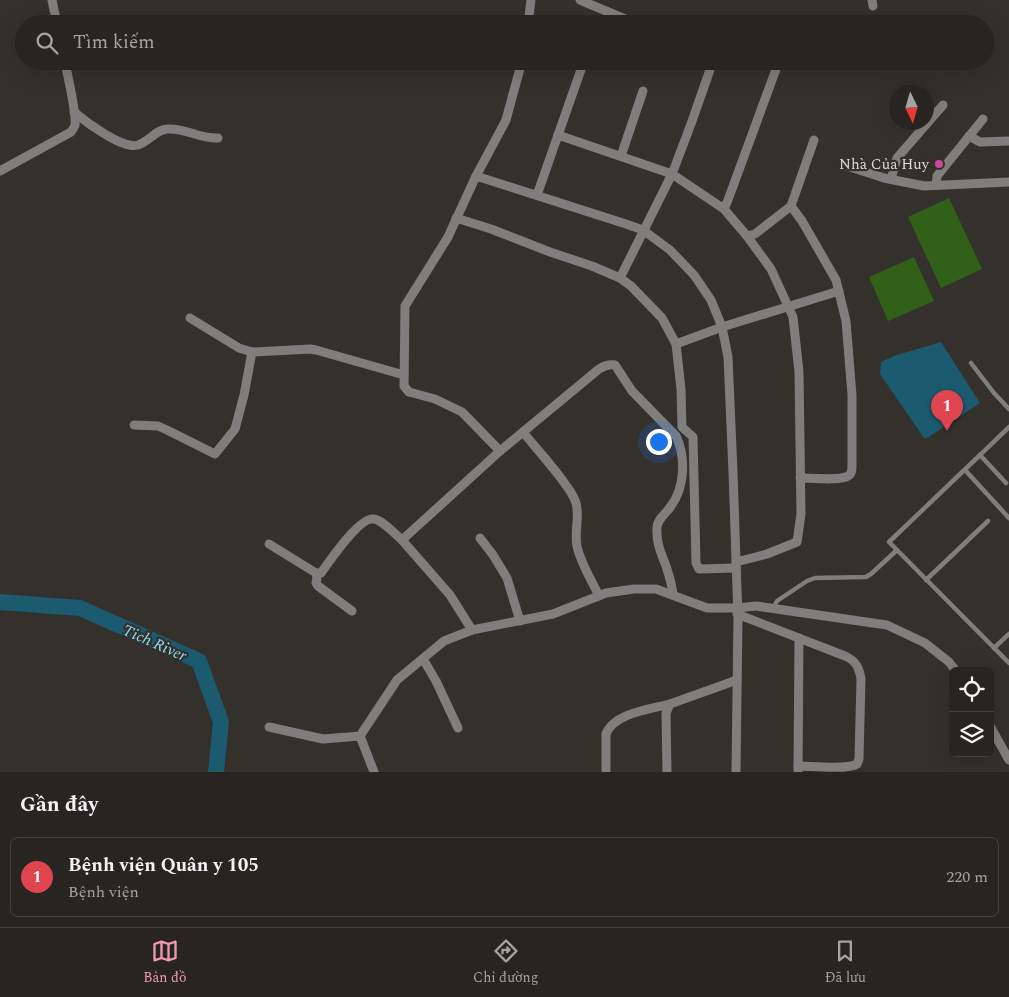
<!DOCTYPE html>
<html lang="vi">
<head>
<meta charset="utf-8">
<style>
	body { margin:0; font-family:Spectral,serif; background:#2f2c2a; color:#f1f3f6 }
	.controls { position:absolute; right:15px; bottom:15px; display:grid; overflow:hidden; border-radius:8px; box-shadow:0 5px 20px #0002 }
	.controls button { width:45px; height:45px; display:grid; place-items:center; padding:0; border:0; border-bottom:1px solid #43413f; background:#272421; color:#f1f3f6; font:25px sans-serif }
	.compass { position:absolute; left:889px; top:85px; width:45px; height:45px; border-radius:50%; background:#272421; box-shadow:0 5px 20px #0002; rotate:175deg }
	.you { position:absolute; left:658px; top:441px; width:18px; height:18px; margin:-12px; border:4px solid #fff; border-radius:50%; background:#1a73e8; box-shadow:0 0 0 8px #1a73e833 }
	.badge { display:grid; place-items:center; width:32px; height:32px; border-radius:50%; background:#f19ab2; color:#fff; font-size:16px; font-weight:700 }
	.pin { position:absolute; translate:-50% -41px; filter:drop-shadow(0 1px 2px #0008) }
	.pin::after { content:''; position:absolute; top:26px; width:18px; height:15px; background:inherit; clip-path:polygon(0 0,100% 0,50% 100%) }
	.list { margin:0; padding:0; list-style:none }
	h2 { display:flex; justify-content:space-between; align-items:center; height:65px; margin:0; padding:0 20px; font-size:21px }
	h2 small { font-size:16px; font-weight:400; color:#a4a4a5 }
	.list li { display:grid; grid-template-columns:32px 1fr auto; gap:15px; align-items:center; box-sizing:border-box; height:80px; margin:0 10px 10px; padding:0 10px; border:1px solid #43413f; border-radius:8px }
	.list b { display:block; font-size:19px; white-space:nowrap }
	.list p { margin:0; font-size:16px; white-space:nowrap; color:#a4a4a5 }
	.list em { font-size:16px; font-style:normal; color:#a4a4a5 }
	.icon { flex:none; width:28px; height:28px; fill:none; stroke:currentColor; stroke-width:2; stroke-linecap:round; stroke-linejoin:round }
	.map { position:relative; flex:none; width:1009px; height:772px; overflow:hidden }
	.search { position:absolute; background:#272421; box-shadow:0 5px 20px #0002; left:15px; right:15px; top:15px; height:55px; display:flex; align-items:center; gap:12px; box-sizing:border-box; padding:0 18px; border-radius:28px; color:#a4a4a5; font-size:19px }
	.sheet { height:155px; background:#272421 }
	nav { display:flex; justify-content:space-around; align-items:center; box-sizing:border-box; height:70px; border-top:1px solid #43413f; background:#272421; font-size:14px; color:#a4a4a5 }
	nav a { display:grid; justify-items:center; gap:2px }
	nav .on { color:#f19ab2 }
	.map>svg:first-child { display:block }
	.green { fill:#316119 }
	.water { fill:#1c5a6f }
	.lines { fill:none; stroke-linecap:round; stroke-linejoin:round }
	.river { stroke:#1c5a6f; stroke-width:16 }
	.service { stroke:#807d7d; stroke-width:4.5 }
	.minor { stroke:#807d7d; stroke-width:9 }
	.hotel-dot { fill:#d1479c; stroke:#34302c; stroke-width:2 }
	.labels { text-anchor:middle; stroke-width:4.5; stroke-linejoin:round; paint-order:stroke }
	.poi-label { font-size:15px; fill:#dedbd9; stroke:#34302c; text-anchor:end }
	.water-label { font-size:16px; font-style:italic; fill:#8dddfc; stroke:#34302c }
</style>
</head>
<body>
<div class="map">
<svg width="1009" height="772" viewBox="0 0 1009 772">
	<rect width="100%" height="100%" fill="#34302c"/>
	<!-- green -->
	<g class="green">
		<polygon points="949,198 982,269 941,288 908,217"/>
		<polygon points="914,257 934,301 888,321 869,277"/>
	</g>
	<!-- water -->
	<polygon class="water" points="941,342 980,403 927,438 924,438 880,374 881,362 894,356"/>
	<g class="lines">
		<!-- river -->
		<polyline class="river" points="0,602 80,608 199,661 221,722 216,772"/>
		<!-- service -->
		<g class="service">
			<polyline points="971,363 994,393 1009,409"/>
			<polyline points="965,470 1009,518"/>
			<polyline points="1006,483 980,455 1009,427"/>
			<polyline points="897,550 889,542 980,455"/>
			<polyline points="926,580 988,521"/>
			<polyline points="773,608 777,601 807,581 815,578 866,577 871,574 897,550 1009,663"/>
			<polyline points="994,648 1009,634"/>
		</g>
		<!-- minor -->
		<g class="minor">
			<polyline points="52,0 57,24"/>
			<polyline points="580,0 637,24"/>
			<polyline points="872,0 873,6"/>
			<polyline points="528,24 531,0"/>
			<path d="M74,112C86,122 123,150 138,145C150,141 156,129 168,129C186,128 200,139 218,138"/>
			<polyline points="558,135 672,174 724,209 747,236 755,234 791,206 814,140"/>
			<polyline points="969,136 980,142 1009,141"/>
			<polyline points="621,156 643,91"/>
			<polyline points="847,166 884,178 924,186 1009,182"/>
			<path d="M0,171L71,132C73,129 74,128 75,125C77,113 67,75 65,61"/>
			<polyline points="476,176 626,224 643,230 670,250 694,275 711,300 722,327 728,357 733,472 738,618 736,772"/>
			<polyline points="891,179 897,158 943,105"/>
			<polyline points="936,185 937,176 983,119"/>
			<polyline points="537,195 584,61"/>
			<path d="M791,206L802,221L836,280L846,321L852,395V465C852,470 852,474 848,476C841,481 810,478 800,478"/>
			<polyline points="724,209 728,200 779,61"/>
			<polyline points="456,218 491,229 550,252 592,266 620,278 631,286 662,318 676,344 681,389 682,427 693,437 696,563 699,569 736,568"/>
			<polyline points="620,278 672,174 691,124 713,61"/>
			<polyline points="190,318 239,348 252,352 310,349 316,350 404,375"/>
			<polyline points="676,344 722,327 839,291"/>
			<polyline points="134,425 158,426 167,430 215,454 235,429 244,395 252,352"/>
			<path d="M523,432C535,447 548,461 560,477C566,485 573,493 576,503C580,517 574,532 577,546C580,562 592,581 599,596"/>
			<path d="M500,451L599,369C605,365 609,364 615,365L632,391L676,436C686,457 685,487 671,506C666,514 657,519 657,528C656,542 661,553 666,566C669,575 672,585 673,595"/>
			<polyline points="480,538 493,555 507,578 520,621"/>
			<path d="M269,544L316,573H321C329,562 360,516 374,519C382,520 395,534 402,540"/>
			<polyline points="736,562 767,554 797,542 801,514 799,372 793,317 771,269 747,236"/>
			<polyline points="316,573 317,578 316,583 318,586 352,611"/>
			<path d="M737,614L845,656C856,661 859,667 861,679L859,759L857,764C848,770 811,766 798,766"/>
			<polyline points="472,630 450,595 402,540 500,451 462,412 435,399 409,392 404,386 405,306 448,237 476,176 506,120 522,61"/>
			<polyline points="423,659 436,681 458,728"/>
			<polyline points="990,726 1009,760"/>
			<polyline points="269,727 323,739 360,736"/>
			<polyline points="360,736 397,680 444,641 472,630 553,614 606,593 634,589 656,589 707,608 737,608 756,606 887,625 925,643 949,662 956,671"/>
			<polyline points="360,736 374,772"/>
			<path d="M606,772V734C614,713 651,709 670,704"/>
			<polyline points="667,772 666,713 670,704 737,680"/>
			<polyline points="798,772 799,638"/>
		</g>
	</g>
	<!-- markers -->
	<circle class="hotel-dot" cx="939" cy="164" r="5"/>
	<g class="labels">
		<!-- poi labels -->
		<g class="poi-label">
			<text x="929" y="169">Nhà Của Huy</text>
		</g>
		<!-- water labels -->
		<g class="water-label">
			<text transform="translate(155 642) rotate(24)" y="6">Tich River</text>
		</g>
	</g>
</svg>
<div class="controls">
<button><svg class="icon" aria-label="locate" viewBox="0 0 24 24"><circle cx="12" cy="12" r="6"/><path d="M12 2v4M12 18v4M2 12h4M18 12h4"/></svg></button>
<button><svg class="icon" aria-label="layers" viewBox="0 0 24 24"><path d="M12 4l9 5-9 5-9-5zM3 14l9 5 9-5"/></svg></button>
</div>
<svg class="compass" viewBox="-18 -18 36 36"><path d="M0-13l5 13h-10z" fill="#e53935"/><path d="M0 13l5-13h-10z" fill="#a4a4a5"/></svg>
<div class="you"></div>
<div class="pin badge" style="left:947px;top:431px;background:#e0444e">1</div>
<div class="search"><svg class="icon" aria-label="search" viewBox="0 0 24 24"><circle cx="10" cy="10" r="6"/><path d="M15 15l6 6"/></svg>Tìm kiếm</div>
</div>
<section class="sheet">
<h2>Gần đây<small></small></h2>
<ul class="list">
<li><span class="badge" style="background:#e0444e">1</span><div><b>Bệnh viện Quân y 105</b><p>Bệnh viện</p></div><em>220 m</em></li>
</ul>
</section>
<nav>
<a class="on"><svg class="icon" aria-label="map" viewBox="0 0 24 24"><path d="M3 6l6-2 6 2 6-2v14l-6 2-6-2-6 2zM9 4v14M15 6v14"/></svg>Bản đồ</a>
<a><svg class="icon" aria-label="directions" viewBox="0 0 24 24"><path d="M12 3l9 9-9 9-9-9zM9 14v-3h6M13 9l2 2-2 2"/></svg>Chỉ đường</a>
<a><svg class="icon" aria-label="saved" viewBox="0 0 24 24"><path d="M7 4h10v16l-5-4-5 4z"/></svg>Đã lưu</a>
</nav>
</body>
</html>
